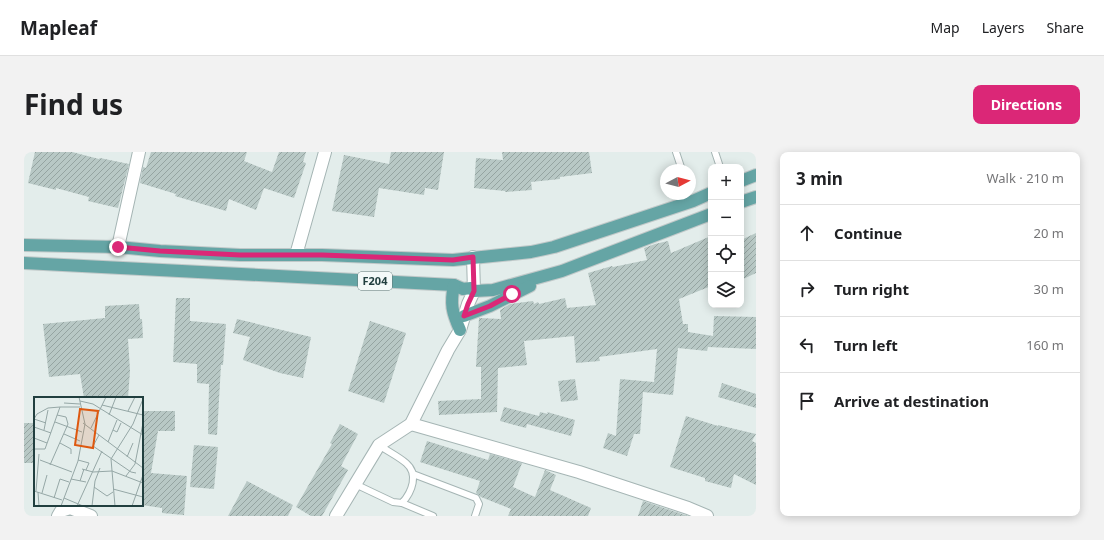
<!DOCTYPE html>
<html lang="en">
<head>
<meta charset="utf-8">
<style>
	body { margin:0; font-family:"Noto Sans",sans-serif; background:#f2f2f2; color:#202124 }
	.controls { position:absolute; right:12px; top:12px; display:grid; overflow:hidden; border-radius:8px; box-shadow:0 2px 10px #0003 }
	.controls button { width:36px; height:36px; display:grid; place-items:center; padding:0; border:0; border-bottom:1px solid #e0e0e0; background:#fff; color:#202124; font:20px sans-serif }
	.compass { position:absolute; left:636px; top:12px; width:36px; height:36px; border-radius:50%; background:#fff; box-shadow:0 2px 10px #0003; rotate:83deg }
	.stop { position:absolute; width:12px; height:12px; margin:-9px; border:3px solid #db2777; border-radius:50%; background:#fff }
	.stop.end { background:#db2777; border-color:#fff; box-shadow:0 1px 4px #0008 }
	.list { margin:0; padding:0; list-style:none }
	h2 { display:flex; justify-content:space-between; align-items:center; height:52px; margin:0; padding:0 16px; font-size:17px }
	h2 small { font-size:13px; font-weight:400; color:#757577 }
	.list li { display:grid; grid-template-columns:26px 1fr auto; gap:12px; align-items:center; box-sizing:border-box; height:56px; padding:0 16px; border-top:1px solid #e0e0e0 }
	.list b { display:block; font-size:15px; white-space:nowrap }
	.list em { font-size:13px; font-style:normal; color:#757577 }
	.icon { flex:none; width:22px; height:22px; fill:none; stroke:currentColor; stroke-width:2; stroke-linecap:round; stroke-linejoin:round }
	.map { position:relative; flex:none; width:732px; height:364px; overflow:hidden; border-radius:8px }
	header { display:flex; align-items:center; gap:24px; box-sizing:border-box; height:56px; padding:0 20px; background:#fff; border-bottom:1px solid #e0e0e0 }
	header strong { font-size:19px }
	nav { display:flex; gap:22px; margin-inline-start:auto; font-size:14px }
	.intro { display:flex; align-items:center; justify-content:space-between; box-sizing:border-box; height:96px; padding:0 24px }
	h1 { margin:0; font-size:28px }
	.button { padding:10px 18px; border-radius:8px; background:#db2777; color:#fff; font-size:14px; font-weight:700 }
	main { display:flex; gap:24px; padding:0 24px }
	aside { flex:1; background:#fff; border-radius:8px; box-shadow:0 2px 10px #0003 }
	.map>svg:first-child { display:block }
	.building { fill:url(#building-hatch) }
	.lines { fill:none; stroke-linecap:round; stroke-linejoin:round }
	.service-casing { stroke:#a5b5b4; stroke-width:8 }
	.minor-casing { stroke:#a5b5b4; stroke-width:14 }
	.tertiary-casing { stroke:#a5b5b4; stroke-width:14 }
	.primary-casing { stroke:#c1c9c9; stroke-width:14 }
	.service { stroke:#fff; stroke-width:6 }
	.minor { stroke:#fff; stroke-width:12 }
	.tertiary { stroke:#fff; stroke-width:12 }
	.primary { stroke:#65a5a5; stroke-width:12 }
	.route { stroke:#db2777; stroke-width:5 }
	.labels { text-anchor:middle; stroke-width:3.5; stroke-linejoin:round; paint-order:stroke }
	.shield { fill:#f3f9f8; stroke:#607776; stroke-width:1 }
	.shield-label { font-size:11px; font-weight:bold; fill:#213f3f }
	.inset-road { fill:none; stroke:#95a7a6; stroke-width:1 }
	.view { fill:#de580f; fill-opacity:0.15; stroke:#de580f; stroke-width:2 }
	.inset-edge { fill:none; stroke:#213f3f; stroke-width:2 }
</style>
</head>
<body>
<header>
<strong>Mapleaf</strong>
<nav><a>Map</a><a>Layers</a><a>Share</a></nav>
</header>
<div class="intro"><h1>Find us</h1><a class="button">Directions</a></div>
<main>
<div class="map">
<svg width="732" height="364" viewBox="0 0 732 364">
	<defs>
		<pattern id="building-hatch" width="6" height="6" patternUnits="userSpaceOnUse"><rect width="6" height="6" fill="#b8c8c5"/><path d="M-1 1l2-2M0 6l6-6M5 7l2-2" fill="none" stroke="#95a4a1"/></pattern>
	</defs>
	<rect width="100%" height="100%" fill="#e3edeb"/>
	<!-- building -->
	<g class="building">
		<polygon points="11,0 48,0 75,7 76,6 105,12 94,56 64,49 65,45 32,36 32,38 4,31"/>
		<polygon points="127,0 223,0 220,9 248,20 255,0 282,0 279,10 282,11 270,46 240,36 232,58 205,47 202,59 151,44 152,42 116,31 119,15 122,16"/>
		<polygon points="367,0 420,0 414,38 401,36 400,43 355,36 350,65 308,59 320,3 365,12"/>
		<polygon points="478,0 565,0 568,21 536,25 536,27 507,30 508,38 481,40 481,39 450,36 452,6 479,8"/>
		<polygon points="732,81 732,121 717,128 717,88"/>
		<polygon points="687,84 687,134 655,147 659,172 664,172 664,180 689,184 690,164 732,165 732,197 684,195 683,199 654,196 649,243 619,240 616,282 610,282 603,304 579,296 584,281 592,284 596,227 630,230 633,197 575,205 576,209 552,211 550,184 500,189 503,213 474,216 473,260 415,263 414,249 457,247 457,215 452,215 455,166 477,167 476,158 486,152 509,149 510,152 514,150 515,152 541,146 543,156 572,153 564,121 588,114 589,115 623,108 620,96 631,92 644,89 647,101"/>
		<polygon points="152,146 166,146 166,169 202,172 199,213 197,213 193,283 184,282 185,232 173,231 173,212 149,210"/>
		<polygon points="115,152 116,167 118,167 119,186 104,187 106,219 104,246 60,246 56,222 25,225 19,172 81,166 81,154"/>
		<polygon points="213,167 287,185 279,226 256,221 219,208 226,185 209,181"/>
		<polygon points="346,169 382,181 360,251 324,239"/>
		<polygon points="551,227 554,248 537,250 534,229"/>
		<polygon points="698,231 732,242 732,256 694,245"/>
		<polygon points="480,255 515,264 516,260 524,262 523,260 551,268 547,284 503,272 502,276 476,269"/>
		<polygon points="118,259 151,259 151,279 134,279 127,321 163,324 160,363 138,361 138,356 118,353"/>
		<polygon points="662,264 694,274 694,273 732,282 728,289 732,291 732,333 710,322 707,336 681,329 681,326 646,315"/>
		<rect x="0" y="271" width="11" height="40"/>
		<polygon points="316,272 334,282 317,314 324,318 298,364 287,364 272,355 308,292 306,291"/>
		<polygon points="403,289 464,308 466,302 498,311 489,335 511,345 521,318 532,323 526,338 567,356 564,364 484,364 487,357 457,345 452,341 456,329 396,310"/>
		<polygon points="170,293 194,295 190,337 166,335"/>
		<polygon points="223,329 269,353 264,364 204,364"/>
		<polygon points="619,349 664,364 614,364"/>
	</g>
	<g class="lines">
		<!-- service casing -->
		<g class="service-casing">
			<g id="service">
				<polyline points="652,0 658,18"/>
				<polyline points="691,0 696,15"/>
				<polyline points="389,322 452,346 455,352 451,364"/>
				<path d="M331,332L369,350L378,351C388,340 395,322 382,311C374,304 363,299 355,293"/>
				<polyline points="378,351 409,364"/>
			</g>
		</g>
		<!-- minor casing -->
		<g class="minor-casing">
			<g id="minor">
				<polyline points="94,95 115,0"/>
				<polyline points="272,103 301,0"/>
				<polyline points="449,105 450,139"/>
				<polyline points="387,272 555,320 664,356 683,364"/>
				<polyline points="34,364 37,359 46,356 67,364"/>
			</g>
		</g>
		<!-- tertiary casing -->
		<g class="tertiary-casing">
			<polyline id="tertiary" points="312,364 355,293 387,272 424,198 436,178 444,152 450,139"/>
		</g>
		<!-- primary casing -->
		<g class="primary-casing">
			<g id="primary">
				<polyline points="717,29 732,23"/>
				<polyline points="717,50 732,45"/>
				<polyline points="0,93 94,95 136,99 216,103 298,103 429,108 507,100 530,95 669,49 687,41"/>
				<polyline points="0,111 430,133 439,137 447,136 450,139 469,138 538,119 687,62"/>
				<path d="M430,133C426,152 428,160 436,178"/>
				<polyline points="440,164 466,154 506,134"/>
			</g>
		</g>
		<!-- service -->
		<use href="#service" class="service"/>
		<!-- minor -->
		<use href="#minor" class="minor"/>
		<!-- tertiary -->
		<use href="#tertiary" class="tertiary"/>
		<!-- primary -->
		<use href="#primary" class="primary"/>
	</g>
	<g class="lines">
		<!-- route -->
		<polyline class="route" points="94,95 136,99 216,103 298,103 429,108 449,105 450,139 444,152 440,164 466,154 488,142"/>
	</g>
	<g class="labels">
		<!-- shield labels -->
		<rect class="shield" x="334" y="120" width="34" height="18" rx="3"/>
		<g class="shield-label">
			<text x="351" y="133">F204</text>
		</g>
	</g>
	<!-- overview -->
	<g transform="translate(10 245)">
		<rect width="109" height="109" fill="#e3edeb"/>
		<path class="inset-road" d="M46,4L59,7L109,38M30,6L46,7M68,8L109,18M94,14L101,0M75,18L82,0M0,22L3,17L14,11L26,10M0,22L12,26M21,25L48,35M49,26L109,71M0,30L17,36M57,31L72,0M10,33L14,13M79,33L83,35L87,26M30,37L46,44M65,38L59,49L97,75L102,76M0,41L13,46M74,45L83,23M26,46L37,52V57M0,52H11L26,10H46M93,60L99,46M6,63L38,75M44,63L55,66L52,73M16,68L34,27L32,20L23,18M48,72L59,75L78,74L109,86M92,79L101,67L109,26M37,82L52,85M46,84L50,72M60,90L73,99L79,95M79,92L109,100M0,94L28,103M2,94L5,57M4,95L5,109M8,96L13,78M20,101L26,82L35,85M30,101L49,109M27,109L44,64L51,27L45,0M43,109L68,54M58,109L61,84L66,71M81,109L77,62L99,27L109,2M98,109L109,78"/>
		<path class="view" d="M46,12L64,14L59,51L41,48Z"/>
		<rect width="109" height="109" class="inset-edge"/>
	</g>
</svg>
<div class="controls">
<button>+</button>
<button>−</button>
<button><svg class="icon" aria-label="locate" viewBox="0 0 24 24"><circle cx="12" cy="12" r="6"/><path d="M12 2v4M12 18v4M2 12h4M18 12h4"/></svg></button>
<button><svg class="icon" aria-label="layers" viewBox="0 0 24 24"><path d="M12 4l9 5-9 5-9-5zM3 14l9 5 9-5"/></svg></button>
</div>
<svg class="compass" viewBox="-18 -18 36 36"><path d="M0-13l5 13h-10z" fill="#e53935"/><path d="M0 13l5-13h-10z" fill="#757577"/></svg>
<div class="stop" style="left:488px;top:142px"></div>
<div class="stop end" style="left:94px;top:95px"></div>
</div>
<aside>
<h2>3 min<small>Walk · 210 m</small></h2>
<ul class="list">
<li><svg class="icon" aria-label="ahead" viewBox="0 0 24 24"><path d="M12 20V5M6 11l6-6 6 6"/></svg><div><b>Continue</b></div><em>20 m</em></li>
<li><svg class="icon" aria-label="right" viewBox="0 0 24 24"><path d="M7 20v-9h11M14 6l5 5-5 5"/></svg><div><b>Turn right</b></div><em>30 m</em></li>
<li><svg class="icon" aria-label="left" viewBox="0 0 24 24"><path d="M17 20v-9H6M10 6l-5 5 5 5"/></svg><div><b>Turn left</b></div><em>160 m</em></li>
<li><svg class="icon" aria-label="arrive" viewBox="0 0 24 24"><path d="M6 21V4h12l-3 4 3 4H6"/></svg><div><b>Arrive at destination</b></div></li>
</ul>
</aside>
</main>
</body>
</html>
